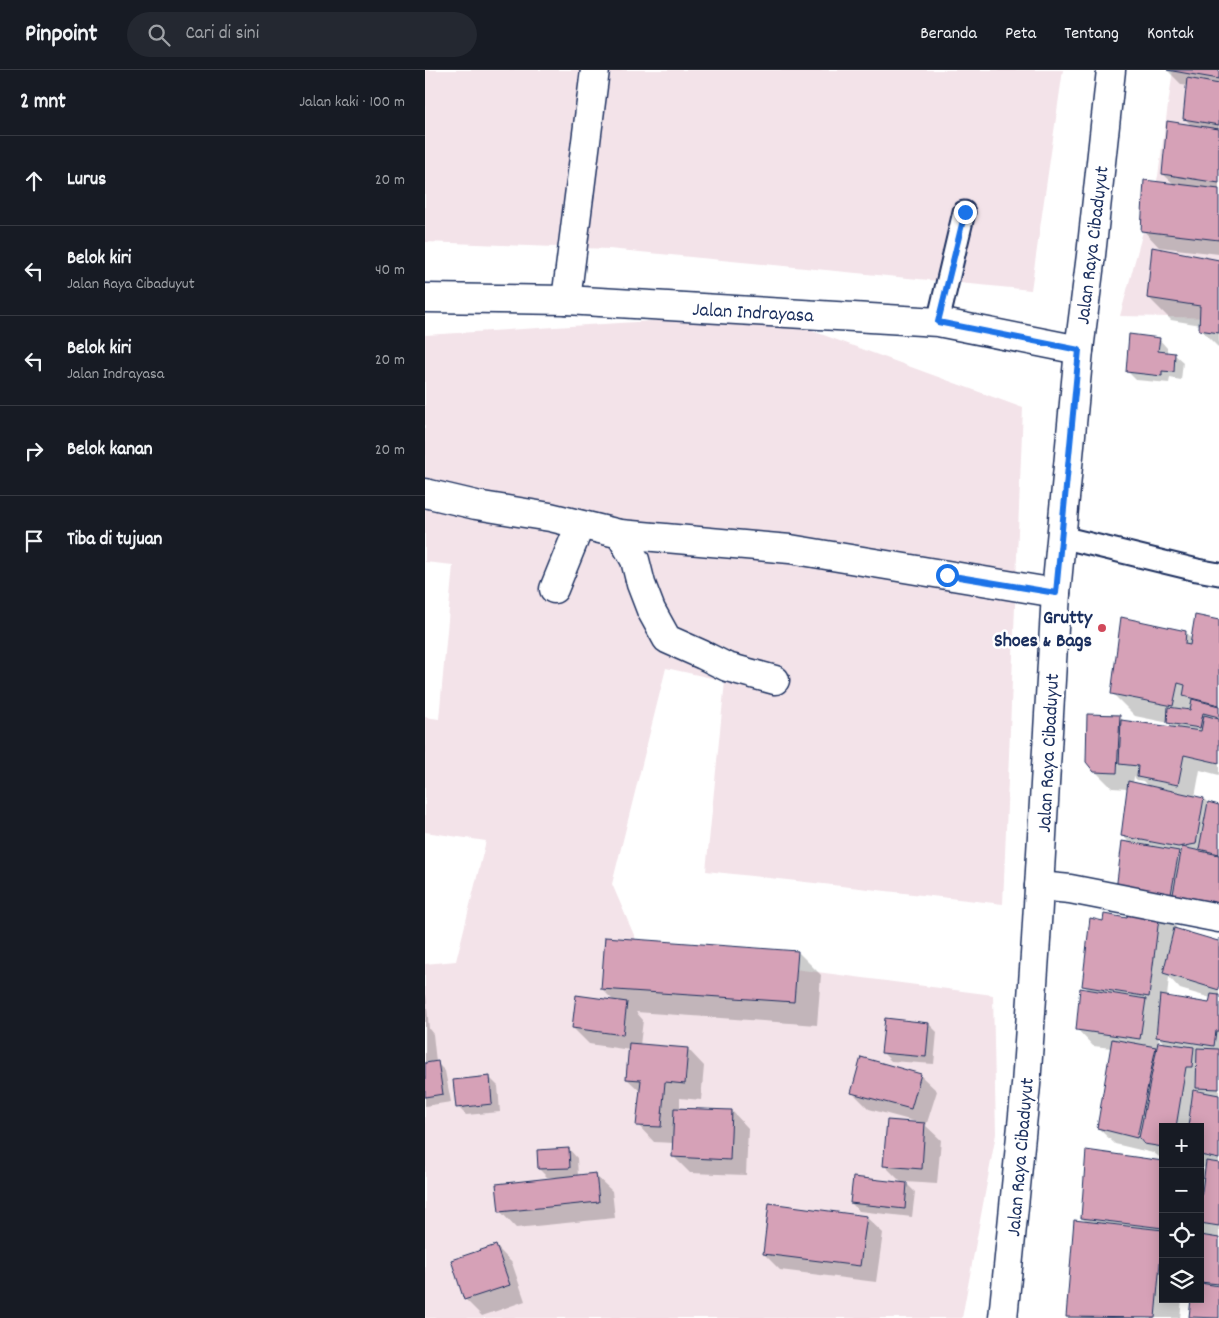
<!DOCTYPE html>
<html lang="id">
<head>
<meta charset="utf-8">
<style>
	body { margin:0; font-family:Dekko,sans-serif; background:#242831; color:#f1f3f6 }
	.controls { position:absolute; right:15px; bottom:15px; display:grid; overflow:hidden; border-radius:0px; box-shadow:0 2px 12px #0003 }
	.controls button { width:45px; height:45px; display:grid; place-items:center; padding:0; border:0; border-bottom:1px solid #363941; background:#171b24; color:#f1f3f6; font:25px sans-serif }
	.stop { position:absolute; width:15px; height:15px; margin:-11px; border:4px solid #1a73e8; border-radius:50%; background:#fff }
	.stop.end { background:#1a73e8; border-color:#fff; box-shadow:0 1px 5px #0008 }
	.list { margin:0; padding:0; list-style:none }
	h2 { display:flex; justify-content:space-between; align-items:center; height:65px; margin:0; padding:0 20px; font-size:21px }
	h2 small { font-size:16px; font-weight:400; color:#9ea1a6 }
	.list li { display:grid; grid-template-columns:32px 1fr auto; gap:15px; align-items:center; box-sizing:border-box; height:90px; padding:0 20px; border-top:1px solid #363941 }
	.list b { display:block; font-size:19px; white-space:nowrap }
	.list p { margin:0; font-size:16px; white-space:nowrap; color:#9ea1a6 }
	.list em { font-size:16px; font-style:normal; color:#9ea1a6 }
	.icon { flex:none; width:28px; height:28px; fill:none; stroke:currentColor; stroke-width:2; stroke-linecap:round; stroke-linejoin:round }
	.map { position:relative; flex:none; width:794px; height:1248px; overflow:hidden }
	header { display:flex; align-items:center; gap:30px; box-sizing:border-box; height:70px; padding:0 25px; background:#171b24; border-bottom:1px solid #363941 }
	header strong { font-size:24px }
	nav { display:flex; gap:28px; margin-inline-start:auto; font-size:18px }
	.search { width:350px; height:45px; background:#242831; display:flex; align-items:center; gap:12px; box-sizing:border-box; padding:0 18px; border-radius:28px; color:#9ea1a6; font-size:19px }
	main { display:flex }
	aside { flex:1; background:#171b24 }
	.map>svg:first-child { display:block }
	.built { fill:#f3e3e9 }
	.shadow { fill:#0003; fill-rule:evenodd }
	.building { fill:#d6a1b7; stroke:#1b2f5e }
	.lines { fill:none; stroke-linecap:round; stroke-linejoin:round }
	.service-casing { stroke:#1b2f5e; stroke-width:25 }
	.minor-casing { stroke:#1b2f5e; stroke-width:31 }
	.tertiary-casing { stroke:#1b2f5e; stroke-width:31 }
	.secondary-casing { stroke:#1b2f5e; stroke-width:31 }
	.service { stroke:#fff; stroke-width:21 }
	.minor { stroke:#fff; stroke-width:28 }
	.tertiary { stroke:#fff; stroke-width:28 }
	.secondary { stroke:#fff; stroke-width:28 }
	.route { stroke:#1a73e8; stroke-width:6 }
	.poi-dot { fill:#d1495b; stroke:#fff; stroke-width:2 }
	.labels { text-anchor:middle; stroke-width:5; stroke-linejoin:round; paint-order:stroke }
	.street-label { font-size:20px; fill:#1b2f5e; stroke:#fff }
	.poi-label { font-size:20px; font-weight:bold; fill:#1b2f5e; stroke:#fff; text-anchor:end }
</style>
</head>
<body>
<header>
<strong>Pinpoint</strong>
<div class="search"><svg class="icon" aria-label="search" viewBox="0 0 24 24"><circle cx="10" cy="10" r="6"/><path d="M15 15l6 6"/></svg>Cari di sini</div>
<nav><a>Beranda</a><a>Peta</a><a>Tentang</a><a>Kontak</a></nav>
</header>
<main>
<aside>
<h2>2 mnt<small>Jalan kaki · 100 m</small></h2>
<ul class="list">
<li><svg class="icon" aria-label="ahead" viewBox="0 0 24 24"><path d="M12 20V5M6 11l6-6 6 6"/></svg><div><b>Lurus</b></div><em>20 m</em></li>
<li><svg class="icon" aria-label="left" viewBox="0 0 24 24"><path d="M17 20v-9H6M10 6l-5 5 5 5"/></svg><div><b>Belok kiri</b><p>Jalan Raya Cibaduyut</p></div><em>40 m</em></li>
<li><svg class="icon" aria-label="left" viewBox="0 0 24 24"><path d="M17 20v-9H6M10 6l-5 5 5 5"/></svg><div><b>Belok kiri</b><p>Jalan Indrayasa</p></div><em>20 m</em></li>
<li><svg class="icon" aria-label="right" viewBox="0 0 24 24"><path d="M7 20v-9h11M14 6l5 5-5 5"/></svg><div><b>Belok kanan</b></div><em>20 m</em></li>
<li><svg class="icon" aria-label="arrive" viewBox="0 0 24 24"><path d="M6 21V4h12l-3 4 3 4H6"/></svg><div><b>Tiba di tujuan</b></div></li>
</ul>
</aside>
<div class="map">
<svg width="794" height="1248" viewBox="0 0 794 1248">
	<rect width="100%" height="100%" fill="#fff"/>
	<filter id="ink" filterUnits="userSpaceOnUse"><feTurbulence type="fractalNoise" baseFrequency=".02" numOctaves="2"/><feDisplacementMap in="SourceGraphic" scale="10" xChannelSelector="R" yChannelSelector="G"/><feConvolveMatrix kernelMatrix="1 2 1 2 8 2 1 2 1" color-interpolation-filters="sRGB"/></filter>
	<g filter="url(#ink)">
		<!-- built -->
		<g class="built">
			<polygon points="0,0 638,0 606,220 184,179 0,172"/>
			<polygon points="748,0 794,0 794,248 695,246 733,106"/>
			<polygon points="341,244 598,338 578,834 281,801 300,611 241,598 187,814 215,879 568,925 571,1064 537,1248 0,1248 0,894 31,891 61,771 0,762 0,647 14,649 28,495 0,492 0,265"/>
		</g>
		<!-- shadow -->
		<g class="shadow">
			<polygon points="742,0 794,0 794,188 794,184 734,177 718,160 750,115 738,104 767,56 760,49 763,16 757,15"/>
			<polygon points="794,191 794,278 776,260 776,255 746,250 723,227"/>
			<polygon points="734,269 742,278 742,283 749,284 758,292 756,310 745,308 744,313 711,310 703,302"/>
			<path d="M794,551V705L775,700L770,727L779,729L783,733L794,736V848L734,841L751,857L750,860L794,873V1248H767L765,1247L775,1229V1098L781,1102V1098L777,1097L775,1095V1057H738V1090L728,1082V1083L690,1074L673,1058L687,978L668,976L652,959L664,920L658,915L679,852L703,850L705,773L697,765L703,719L687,718L670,701L694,646L700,652L749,658L744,653L710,646L687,623L760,562L767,569ZM709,707L712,710L718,711L723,716L708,713ZM744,907L755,919L786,928L785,935L742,927ZM734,968L740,974H733Z"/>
			<polygon points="373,882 396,905 392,955 211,942 218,950 215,975 263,979 279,996 276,1030 255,1028 255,1039 307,1041 323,1058 321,1105 265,1103 249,1087 249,1073 229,1072 213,1055 216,1022 202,1009 205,980 164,974 148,958 190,932 177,919"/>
			<polygon points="0,925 1,926 4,959 8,964 11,992 20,1001 26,1032 0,1036"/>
			<polygon points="504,954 512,962 509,994 466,991 458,983"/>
			<polygon points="495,1005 512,1021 501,1056 516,1070 512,1114 480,1112 490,1122 487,1147 434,1141 426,1133 477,1113 459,1095 492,1052 444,1039 427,1022"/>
			<polygon points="65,1008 73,1016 75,1042 41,1045 33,1037"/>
			<polygon points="144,1079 152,1088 153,1107 170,1105 187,1121 190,1148 91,1158 75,1141 131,1109 131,1107 122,1107 114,1099"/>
			<polygon points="738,1093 738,1229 757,1229 755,1248 643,1248 642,1247 662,1153 657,1148"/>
			<polygon points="441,1147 458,1163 451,1212 355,1200 339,1184"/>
			<polygon points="71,1176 87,1193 100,1231 57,1246 40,1229"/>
		</g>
		<!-- building -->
		<g class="building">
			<polygon points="742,0 794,0 794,9"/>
			<polygon points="762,8 794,14 794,55 758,49"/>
			<polygon points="742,51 794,59 794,113 737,104"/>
			<polygon points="719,110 794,119 794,170 716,161"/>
			<polygon points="727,177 794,190 794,263 774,260 775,236 722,228"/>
			<polygon points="704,264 735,268 733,281 750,283 749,302 737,301 737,306 701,302"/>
			<polygon points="770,545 794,550 794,635 758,626 760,615 753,613 748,636 686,624 696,547 761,561 760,574 765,575"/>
			<polygon points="767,629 794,636 794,647 778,643 775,658 742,653 743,637 765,640"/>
			<polygon points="662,644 695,645 692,703 669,702 661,692"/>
			<polygon points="779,645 794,649 794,693 759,685 753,715 712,707 713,696 694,694 696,650 776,661"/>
			<polygon points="703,711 779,728 771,774 753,777 696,766"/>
			<polygon points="783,732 794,735 794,784 774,779"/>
			<polygon points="697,771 754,781 746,824 739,829 691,820"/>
			<polygon points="757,777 794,785 794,837 748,824"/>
			<polygon points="704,835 735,840 724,927 657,916 665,848 678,851 679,844 702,848"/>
			<polygon points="749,858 793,871 794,868 794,920 738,903"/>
			<polygon points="180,867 373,881 369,932 176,919"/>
			<polygon points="655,918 721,929 715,969 651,960"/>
			<polygon points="786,924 794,925 794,961 791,961 789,976 731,967 735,925 784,933"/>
			<polygon points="151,925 202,932 198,965 147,958"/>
			<polygon points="460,948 504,953 501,987 456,983"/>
			<polygon points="687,969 731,977 712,1068 672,1058"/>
			<polygon points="733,972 769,977 767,997 761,997 751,1057 738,1057 738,1077 719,1074 714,1068"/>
			<polygon points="204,973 263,978 260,1014 240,1012 236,1057 211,1056 216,1010 201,1009"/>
			<polygon points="772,978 794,979 794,1019 771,1018"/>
			<polygon points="436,987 496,1004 486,1039 426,1023"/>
			<polygon points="13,991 18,1024 0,1027 0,993"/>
			<polygon points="65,1006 67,1034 31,1038 28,1010"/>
			<polygon points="768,1020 794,1025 794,1089 775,1085 775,1057 763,1057"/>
			<polygon points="249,1038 307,1040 305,1090 247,1087"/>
			<polygon points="462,1050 500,1053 497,1099 458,1096"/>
			<polygon points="144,1078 145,1098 113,1099 112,1080"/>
			<polygon points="661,1080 738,1091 738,1158 656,1148"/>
			<polygon points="781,1091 794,1093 794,1156 775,1153 775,1136"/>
			<polygon points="171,1103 174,1132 74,1142 71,1114"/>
			<polygon points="428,1107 482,1113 480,1139 425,1133"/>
			<polygon points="344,1133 442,1146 435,1196 338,1184"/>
			<polygon points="649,1150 738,1160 730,1248 641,1247"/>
			<polygon points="775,1165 794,1168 794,1214 775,1212"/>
			<polygon points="71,1175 85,1215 39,1230 26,1190"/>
			<polygon points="775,1213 794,1216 794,1248 764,1247 766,1229 775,1229"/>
		</g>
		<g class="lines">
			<!-- service casing -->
			<g class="service-casing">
				<g id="service">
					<polyline points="513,252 539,142"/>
					<polyline points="636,467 772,500 794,504"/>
				</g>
			</g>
			<!-- minor casing -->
			<g class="minor-casing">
				<g id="minor">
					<polyline points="141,230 170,0"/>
					<polyline points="0,423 51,435 125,447 195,464 210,490 216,514 226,540 242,569 278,585 302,597 350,610"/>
					<polyline points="195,464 365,479 631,523"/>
					<polyline points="129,519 155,455"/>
					<polyline points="614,816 645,819 794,848"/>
				</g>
			</g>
			<!-- tertiary casing -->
			<g class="tertiary-casing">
				<polyline id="tertiary" points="0,228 141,230 513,252 654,280"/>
			</g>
			<!-- secondary casing -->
			<g class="secondary-casing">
				<polyline id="secondary" points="578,1248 601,1015 611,870 631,523 654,280 666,185 686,0"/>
			</g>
			<!-- service -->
			<use href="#service" class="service"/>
			<!-- minor -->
			<use href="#minor" class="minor"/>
			<!-- tertiary -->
			<use href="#tertiary" class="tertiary"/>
			<!-- secondary -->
			<use href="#secondary" class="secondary"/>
		</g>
	</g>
	<g class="lines" filter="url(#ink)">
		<!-- route -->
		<polyline class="route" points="522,505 631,523 654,280 513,252 540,142"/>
	</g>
	<!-- markers -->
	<circle class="poi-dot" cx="677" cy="558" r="5"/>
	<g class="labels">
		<!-- street labels -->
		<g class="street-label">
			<text transform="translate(666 175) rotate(-83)" y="7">Jalan Raya Cibaduyut</text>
			<text transform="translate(328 241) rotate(3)" y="7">Jalan Indrayasa</text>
			<text transform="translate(622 683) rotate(-87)" y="7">Jalan Raya Cibaduyut</text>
			<text transform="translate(594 1087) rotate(-85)" y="7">Jalan Raya Cibaduyut</text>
		</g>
		<!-- poi labels -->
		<g class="poi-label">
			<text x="667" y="553">Grutty<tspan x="667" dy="23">Shoes &amp; Bags</tspan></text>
		</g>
	</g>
</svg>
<div class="controls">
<button>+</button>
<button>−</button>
<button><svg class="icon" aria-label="locate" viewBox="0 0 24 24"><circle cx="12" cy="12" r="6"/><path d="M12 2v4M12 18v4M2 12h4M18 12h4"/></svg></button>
<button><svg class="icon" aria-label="layers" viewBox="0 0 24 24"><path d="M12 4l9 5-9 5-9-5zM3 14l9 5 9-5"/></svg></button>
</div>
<div class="stop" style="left:522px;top:505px"></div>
<div class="stop end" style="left:540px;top:142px"></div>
</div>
</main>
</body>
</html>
